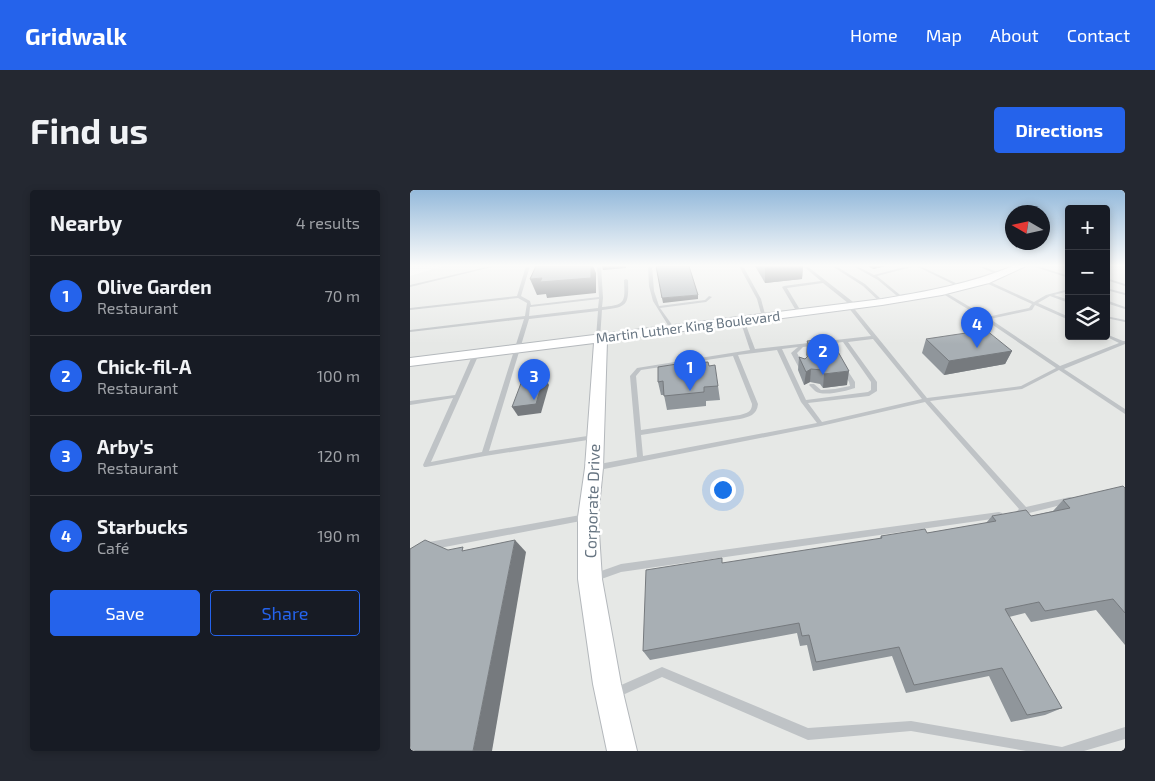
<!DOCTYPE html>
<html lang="en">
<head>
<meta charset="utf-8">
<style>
	body { margin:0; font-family:"Exo 2",sans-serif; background:#242831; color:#f1f3f6 }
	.controls { position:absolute; right:15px; top:15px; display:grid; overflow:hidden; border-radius:5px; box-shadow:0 2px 8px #0003 }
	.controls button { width:45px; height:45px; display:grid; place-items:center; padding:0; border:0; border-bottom:1px solid #363941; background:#171b24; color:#f1f3f6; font:25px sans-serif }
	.compass { position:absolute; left:595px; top:15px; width:45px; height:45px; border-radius:50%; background:#171b24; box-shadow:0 2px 8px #0003; rotate:279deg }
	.you { position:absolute; left:312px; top:299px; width:18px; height:18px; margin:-12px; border:4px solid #fff; border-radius:50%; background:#1a73e8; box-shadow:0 0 0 8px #1a73e833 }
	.badge { display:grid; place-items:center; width:32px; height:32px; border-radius:50%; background:#2563eb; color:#fff; font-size:16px; font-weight:700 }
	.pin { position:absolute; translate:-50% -41px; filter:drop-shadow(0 1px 2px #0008) }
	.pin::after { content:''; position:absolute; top:26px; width:18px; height:15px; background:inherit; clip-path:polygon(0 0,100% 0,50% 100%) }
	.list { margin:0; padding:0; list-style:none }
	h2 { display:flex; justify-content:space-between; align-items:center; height:65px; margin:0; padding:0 20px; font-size:21px }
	h2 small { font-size:16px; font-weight:400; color:#9ea1a6 }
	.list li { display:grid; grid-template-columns:32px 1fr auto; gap:15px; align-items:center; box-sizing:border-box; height:80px; padding:0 20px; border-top:1px solid #363941 }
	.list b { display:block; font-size:19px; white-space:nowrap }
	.list p { margin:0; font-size:16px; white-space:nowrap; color:#9ea1a6 }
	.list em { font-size:16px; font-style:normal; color:#9ea1a6 }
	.actions { display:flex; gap:10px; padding:15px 20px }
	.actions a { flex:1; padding:11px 0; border:1px solid #2563eb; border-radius:5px; text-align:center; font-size:18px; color:#2563eb }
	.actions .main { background:#2563eb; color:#fff }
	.icon { flex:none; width:28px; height:28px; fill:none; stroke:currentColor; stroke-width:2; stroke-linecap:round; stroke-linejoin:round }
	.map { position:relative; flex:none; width:715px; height:561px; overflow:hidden; border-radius:5px }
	header { display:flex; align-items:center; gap:30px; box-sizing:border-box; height:70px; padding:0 25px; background:#2563eb; color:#fff }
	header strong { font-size:24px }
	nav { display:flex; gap:28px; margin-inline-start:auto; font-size:18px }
	.intro { display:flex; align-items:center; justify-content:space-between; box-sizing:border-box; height:120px; padding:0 30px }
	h1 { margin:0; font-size:35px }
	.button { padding:12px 22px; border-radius:5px; background:#2563eb; color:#fff; font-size:18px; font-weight:700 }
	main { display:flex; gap:30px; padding:0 30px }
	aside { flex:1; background:#171b24; border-radius:5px; box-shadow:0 2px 8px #0003 }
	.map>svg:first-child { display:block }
	.built { fill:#e6e8e6 }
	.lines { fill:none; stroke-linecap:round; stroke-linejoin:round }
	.secondary-casing { stroke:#b4b8bc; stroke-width:2 }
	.lane { fill:#bfc3c6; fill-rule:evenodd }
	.secondary { fill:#fff; fill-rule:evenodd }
	.wall { fill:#90969b }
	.shaded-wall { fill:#767a7e }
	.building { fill:#a8afb4; stroke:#767a7e }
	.labels { text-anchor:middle; stroke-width:5; stroke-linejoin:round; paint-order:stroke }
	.far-street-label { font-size:14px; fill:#677582; stroke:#fff }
	.street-label { font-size:16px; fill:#677582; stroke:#fff }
</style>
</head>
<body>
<header>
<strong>Gridwalk</strong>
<nav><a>Home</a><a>Map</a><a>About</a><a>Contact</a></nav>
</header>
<div class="intro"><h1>Find us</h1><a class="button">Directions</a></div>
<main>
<aside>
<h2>Nearby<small>4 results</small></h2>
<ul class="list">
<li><span class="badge">1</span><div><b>Olive Garden</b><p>Restaurant</p></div><em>70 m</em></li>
<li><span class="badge">2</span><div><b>Chick-fil-A</b><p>Restaurant</p></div><em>100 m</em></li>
<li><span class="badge">3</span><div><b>Arby's</b><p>Restaurant</p></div><em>120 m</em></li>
<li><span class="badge">4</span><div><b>Starbucks</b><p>Café</p></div><em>190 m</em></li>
</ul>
<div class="actions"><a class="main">Save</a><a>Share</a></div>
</aside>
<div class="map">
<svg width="715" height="561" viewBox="0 0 715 561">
	<rect width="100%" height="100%" fill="#f6f6f3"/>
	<!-- built -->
	<polygon class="built" points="33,76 659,76 659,146 696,146 696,76 715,76 715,561 0,561 0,86"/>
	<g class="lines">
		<!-- secondary casing -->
		<g class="secondary-casing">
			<path id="secondary" d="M603,76H616L579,93L532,105L472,115L197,151L193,278L188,327L192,389L211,494L227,561H197L183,494L168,389V327L175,278L184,153L0,176V168L472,109C519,101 559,94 603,76Z"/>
		</g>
		<!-- lane -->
		<g class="lane">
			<polygon points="81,76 86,76 0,97 0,95"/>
			<path d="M116,76H120L111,106L120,111L121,115L189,107L187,76H191L193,108L192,117C216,115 215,112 214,90L216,89L218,90C219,116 217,117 192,120L190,148L188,149L186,148L188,121L119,129L79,261L184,245L187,247L184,249L75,266L16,277H14L13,275L43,208L0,215V211L45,205L63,164L68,163L69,164L21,272L72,262L114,129L0,142V140L115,126L117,113L108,108L0,120V118L107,106ZM189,109L188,118L119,126L120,117Z"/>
			<polygon points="238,76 242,76 244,101 249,116 295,110 299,106 302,107 296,112 250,118 265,139 261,140 243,111 239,96"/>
			<polygon points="329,76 333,76 351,109 356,128 352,127 347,109"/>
			<polygon points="393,76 397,76 447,115 447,117 443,117 413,93 377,98 392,123 388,124 372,97 374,96 411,91"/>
			<polygon points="422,76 426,76 455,94 473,111 473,113 471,113 453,96"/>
			<polygon points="443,76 447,76 464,85 498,76 503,76 502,77 467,86 495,109 492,110 468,90"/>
			<polygon points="506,76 510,76 554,97 551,98"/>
			<polygon points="567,76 572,76 592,84 589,85"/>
			<polygon points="592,76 597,76 605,79 603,80"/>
			<polygon points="622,76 627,76 659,86 659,88"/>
			<polygon points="712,76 715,76 715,77 713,77"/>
			<polygon points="696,88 715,94 715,96 696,90"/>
			<path d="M574,90H576L624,112L636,105L659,99V101L644,105L659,110V113L640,106L628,113L659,127V130L625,115L622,120L580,129L650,176L709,153L695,146H696V144L713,151H715V154L654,179L715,219V224L649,180L612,199L520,211L616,317L660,307L663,308L664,310L663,312L615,324L610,325L607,324L606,322L609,319L515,212L411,236L184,281L181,278L184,275L227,267L220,186L227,178L340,160L330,130L332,129L334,130L345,159L461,146L438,117L442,116L517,208L611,196L646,178L577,131L530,102L533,101L577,127L619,118L622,114L574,92ZM463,149L512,209L412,232L398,213L459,206L467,201V192L438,152ZM433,152L461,192V200L458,202L396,210L372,159L388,157L381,163L389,178L392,180L395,178L387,163L393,157ZM367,160L391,212L407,233L233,266L231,245L330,229C339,227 347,225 348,214L328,165ZM323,166L342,214C342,222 337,223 330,225L231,240L226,186L231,180Z"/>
			<polygon points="696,98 715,103 715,105 696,100"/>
			<polygon points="696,110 715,117 715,119 696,113"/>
			<polygon points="696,126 715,130 715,132 696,128"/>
			<path d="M434,177L436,178L445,192V198C436,201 413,207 405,201C403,199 401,197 399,195L400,194H404L411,200L425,199L440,196L439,192L431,179Z"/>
			<polygon points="589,322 592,323 593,325 592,327 589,328 211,382 183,392 180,391 179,388 180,385 211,374"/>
			<polygon points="176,324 179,325 180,327 179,329 176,330 19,360 16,358 15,356 16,354 19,352"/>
			<polygon points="252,477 398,538 501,531 652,557 715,537 715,549 674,561 616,561 501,541 398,550 252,487 204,509 200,508 199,504 200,500"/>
		</g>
		<!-- secondary -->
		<use href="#secondary" class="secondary"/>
	</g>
	<!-- wall -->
	<g class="wall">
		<polygon points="345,76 393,76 392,89 355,93"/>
		<polygon points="458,76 476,76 463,79"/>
		<polygon points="516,149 602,161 595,174 534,185 512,163"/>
		<polygon points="397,151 437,195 413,198 410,194 400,192 394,195 388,180 389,167 395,169 397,167 396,165"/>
		<polygon points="287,173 299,176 308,196 310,210 296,211 296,216 257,220 254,205 251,205 248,192"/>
		<polygon points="715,298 715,455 686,420 621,432 615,423 599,427 652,518 635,525 601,532 579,486 496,503 482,466 403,481 397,455 390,456 387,443 240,470 233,461 470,348 471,346 517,343 576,333 582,326 621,326 643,321 653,310"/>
	</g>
	<!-- shaded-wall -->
	<g class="shaded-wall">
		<polygon points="181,76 183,76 186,83 186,103 137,108 136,104 127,105 120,89 132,88"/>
		<polygon points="192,76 216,76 216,78 193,80"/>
		<polygon points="372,76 393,76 392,89 355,93 355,77"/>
		<polygon points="464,76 476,76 463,79"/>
		<polygon points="288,105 288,109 253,113 252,108"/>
		<polygon points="602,161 595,174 534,185 539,171"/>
		<polygon points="401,179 400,192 394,195 396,182"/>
		<polygon points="439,181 437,195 413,198 414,184"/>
		<polygon points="134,186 139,195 131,223 108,226 102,217"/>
		<polygon points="105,350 116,362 82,561 63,561"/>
	</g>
	<!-- building -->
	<g class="building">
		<polygon points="126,76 181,76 181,88 130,92 132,88 120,89"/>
		<polygon points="246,76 279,76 288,105 252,108"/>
		<polygon points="354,76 372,76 355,77"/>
		<polygon points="576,140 602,161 539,171 516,149"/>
		<polygon points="418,149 424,160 427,160 439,181 414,184 412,180 401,179 396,182 389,167 395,169 399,165 404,165 397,151"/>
		<polygon points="286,171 287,173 298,172 299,176 305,175 308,196 294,197 294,202 254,206 253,191 248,192 248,177"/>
		<polygon points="134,186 126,214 102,217 113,188"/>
		<polygon points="713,296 715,298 715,423 703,409 635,421 629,412 595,419 652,518 617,525 592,478 504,495 489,457 406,472 399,445 392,446 389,433 233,461 236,380 312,368 312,373 472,348 471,346 515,339 517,343 586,331 582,326 616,320 621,326 660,318 653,310"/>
		<polygon points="15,350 38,360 53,357 52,361 105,350 63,561 0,561 0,359"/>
	</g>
	<!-- sky -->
	<linearGradient id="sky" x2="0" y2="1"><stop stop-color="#95badb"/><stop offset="0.49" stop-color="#fbfbfa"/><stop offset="1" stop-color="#fbfbfa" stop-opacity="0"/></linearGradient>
	<rect width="715" height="154" fill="url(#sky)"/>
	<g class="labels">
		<!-- far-street labels -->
		<g class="far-street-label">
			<text transform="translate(278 137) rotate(-7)" y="5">Martin Luther King Boulevard</text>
		</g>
		<!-- street labels -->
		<g class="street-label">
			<text transform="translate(182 311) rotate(-88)" y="6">Corporate Drive</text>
		</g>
	</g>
</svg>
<div class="controls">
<button>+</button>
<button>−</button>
<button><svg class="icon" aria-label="layers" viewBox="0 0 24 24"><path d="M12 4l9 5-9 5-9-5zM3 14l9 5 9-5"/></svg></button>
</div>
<svg class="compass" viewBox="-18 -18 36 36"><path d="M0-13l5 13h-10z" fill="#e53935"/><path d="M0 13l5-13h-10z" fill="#9ea1a6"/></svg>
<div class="you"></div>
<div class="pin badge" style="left:280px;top:201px">1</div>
<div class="pin badge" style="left:413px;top:185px">2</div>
<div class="pin badge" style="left:124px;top:210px">3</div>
<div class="pin badge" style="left:567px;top:158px">4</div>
</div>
</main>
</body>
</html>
